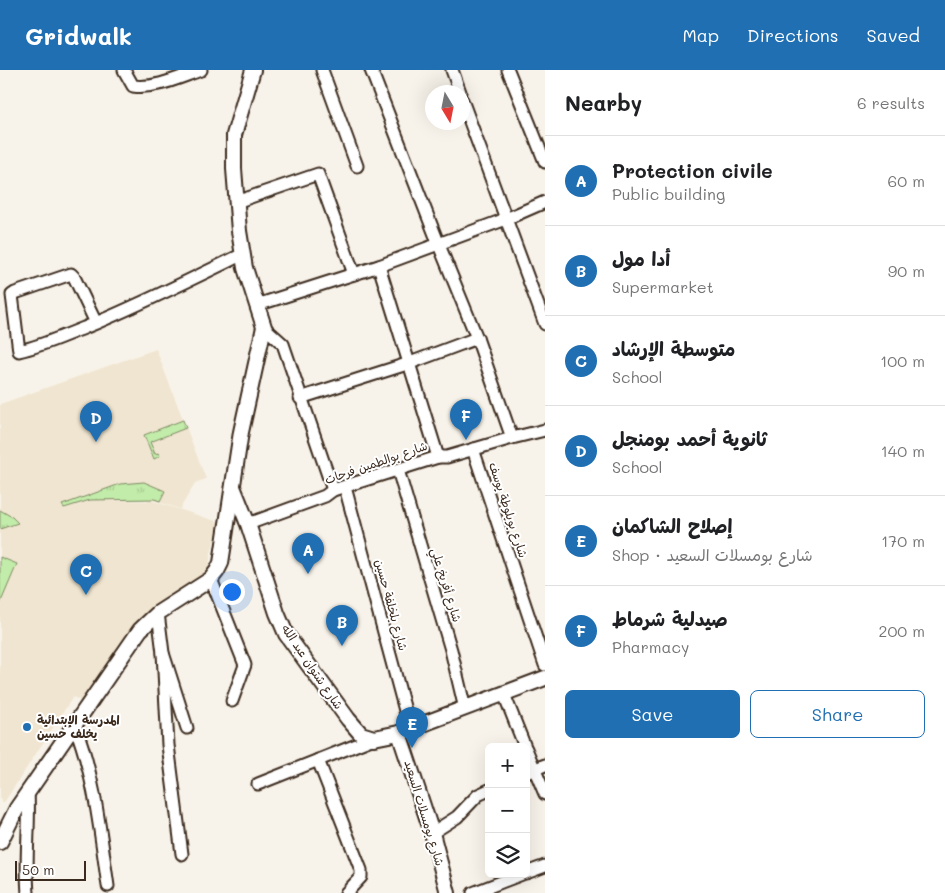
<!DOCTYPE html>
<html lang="en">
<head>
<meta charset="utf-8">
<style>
	body { margin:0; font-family:Mali,"Playpen Sans Arabic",sans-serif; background:#f6f6f6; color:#202124 }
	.controls { position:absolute; right:15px; bottom:15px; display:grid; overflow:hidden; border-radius:8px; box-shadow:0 5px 20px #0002 }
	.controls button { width:45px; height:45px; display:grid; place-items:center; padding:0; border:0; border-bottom:1px solid #e0e0e0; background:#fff; color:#202124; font:25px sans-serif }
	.compass { position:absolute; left:425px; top:15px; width:45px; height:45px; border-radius:50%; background:#fff; box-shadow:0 5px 20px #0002; rotate:170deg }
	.scale { position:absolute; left:15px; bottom:12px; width:71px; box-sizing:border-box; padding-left:5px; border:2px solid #3b2a1e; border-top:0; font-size:14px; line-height:18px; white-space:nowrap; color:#3b2a1e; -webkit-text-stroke:4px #fff; paint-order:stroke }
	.you { position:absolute; left:231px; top:521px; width:18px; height:18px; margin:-12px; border:4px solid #fff; border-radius:50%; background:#1a73e8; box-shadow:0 0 0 8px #1a73e833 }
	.badge { display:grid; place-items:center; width:32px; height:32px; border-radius:50%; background:#1f6fb2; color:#fff; font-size:16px; font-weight:700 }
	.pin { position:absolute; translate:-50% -41px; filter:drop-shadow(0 1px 2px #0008) }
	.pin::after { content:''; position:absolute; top:26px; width:18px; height:15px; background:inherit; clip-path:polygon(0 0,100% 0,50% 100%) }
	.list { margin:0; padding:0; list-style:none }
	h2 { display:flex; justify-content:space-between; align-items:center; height:65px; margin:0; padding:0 20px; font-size:21px }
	h2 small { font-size:16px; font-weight:400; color:#757577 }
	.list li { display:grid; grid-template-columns:32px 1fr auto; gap:15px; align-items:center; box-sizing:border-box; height:90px; padding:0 20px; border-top:1px solid #e0e0e0 }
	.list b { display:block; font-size:19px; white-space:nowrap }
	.list p { margin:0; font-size:16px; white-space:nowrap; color:#757577 }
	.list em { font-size:16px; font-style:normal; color:#757577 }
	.actions { display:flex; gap:10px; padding:15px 20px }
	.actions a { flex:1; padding:11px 0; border:1px solid #1f6fb2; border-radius:8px; text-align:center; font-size:18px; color:#1f6fb2 }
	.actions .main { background:#1f6fb2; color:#fff }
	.icon { flex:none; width:28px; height:28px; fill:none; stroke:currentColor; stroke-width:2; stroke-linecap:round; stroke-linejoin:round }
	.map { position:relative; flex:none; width:545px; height:823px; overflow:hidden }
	header { display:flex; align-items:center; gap:30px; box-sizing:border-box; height:70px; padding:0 25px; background:#1f6fb2; color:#fff }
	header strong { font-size:24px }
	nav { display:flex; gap:28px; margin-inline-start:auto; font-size:18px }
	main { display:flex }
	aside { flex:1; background:#fff }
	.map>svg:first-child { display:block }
	.built { fill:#f0e5d0 }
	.grass { fill:url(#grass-tufts); stroke:#7e8b64 }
	.garden { fill:#c2eca9; stroke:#7e8b64 }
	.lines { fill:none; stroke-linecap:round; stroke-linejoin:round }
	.minor-casing { stroke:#3b2a1e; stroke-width:15 }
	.tertiary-casing { stroke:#3b2a1e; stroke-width:18 }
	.minor { stroke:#fff; stroke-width:11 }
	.tertiary { stroke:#fff; stroke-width:14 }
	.poi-dot { fill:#1f6fb2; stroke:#fff; stroke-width:2 }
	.labels { text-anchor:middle; stroke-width:4; stroke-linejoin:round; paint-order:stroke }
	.street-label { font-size:12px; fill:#3b2a1e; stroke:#fff }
	.poi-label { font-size:12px; font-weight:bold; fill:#3b2a1e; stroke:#fff; text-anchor:start }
</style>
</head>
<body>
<header>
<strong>Gridwalk</strong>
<nav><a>Map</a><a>Directions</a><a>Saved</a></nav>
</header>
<main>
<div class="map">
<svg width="545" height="823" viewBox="0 0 545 823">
	<defs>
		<pattern id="grass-tufts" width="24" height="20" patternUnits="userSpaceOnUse" patternTransform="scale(1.25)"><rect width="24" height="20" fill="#c2eca9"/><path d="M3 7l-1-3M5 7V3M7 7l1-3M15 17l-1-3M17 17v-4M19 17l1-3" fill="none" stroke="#a8cb91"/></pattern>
	</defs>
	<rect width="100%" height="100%" fill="#f8f3ea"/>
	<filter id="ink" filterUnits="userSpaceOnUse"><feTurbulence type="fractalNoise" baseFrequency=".02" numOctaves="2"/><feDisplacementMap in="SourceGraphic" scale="10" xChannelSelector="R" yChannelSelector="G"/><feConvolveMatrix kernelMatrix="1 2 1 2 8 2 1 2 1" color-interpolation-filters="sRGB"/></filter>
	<g filter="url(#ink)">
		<!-- built -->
		<polygon class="built" points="156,279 206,409 195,413 180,439 153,430 106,431 153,431 219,452 210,487 209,500 137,551 83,632 73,627 3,734 0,728 0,334"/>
		<!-- grass -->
		<g class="grass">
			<polygon points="183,350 186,358 150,372 155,384 158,383 160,386 154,389 144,365"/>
			<polygon points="144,412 165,421 160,431 154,429 90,430 64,438 62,435 120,414"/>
			<polygon points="0,440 12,447 18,453 0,459"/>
		</g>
		<!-- garden -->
		<polygon class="garden" points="0,487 17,494 0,534"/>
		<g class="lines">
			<!-- minor casing -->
			<g class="minor-casing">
				<g id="minor">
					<path d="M124,0L133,16C156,19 180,7 201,0"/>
					<polyline points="322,0 357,96"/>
					<polyline points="371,0 439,175 477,268 512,368"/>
					<polyline points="452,0 460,22"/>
					<polyline points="508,0 545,92"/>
					<polyline points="462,30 545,254"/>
					<polyline points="236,132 318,104 354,204"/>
					<polyline points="379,196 438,387"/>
					<polyline points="257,235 379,196 506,149 545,132"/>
					<path d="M96,253L74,207L71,204L15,223L12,225L19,281C42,276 63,266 84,258C138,236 190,210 243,184"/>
					<polyline points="264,257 283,274 333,420"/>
					<polyline points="300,328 410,293 477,268"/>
					<polyline points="473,379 545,595"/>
					<polyline points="398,400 451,580 465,639"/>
					<polyline points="345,417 407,648 408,660"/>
					<polyline points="248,454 325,426 333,420 438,387 447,387 512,368 545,360"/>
					<polyline points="211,509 245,595 232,631"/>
					<polyline points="158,543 163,583 187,658"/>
					<polyline points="163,583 168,675 182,784"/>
					<polyline points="504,624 525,677"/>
					<path d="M75,656C95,707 100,762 108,816"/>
					<polyline points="526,679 545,724"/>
					<polyline points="318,690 361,800 361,807 346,823"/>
					<polyline points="526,703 545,695"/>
					<polyline points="258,714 374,668"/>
					<polyline points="432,763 457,747 478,725 489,720"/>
					<polyline points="526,803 545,796"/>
					<path d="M28,823C25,789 30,755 28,721"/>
					<polyline points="473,823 522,804"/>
				</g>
			</g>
			<!-- tertiary casing -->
			<g class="tertiary-casing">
				<g id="tertiary">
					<polyline points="233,417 248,454 277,543 286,564 348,649 361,664 374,668 399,663 545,608"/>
					<polyline points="399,663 432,763 448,823"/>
					<polyline points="0,772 17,738 140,560 158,543 211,509 217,501 221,493 241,362 264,257 245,198 239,161 234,99 234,65 253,0"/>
				</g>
			</g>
			<!-- minor -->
			<use href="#minor" class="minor"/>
			<!-- tertiary -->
			<use href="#tertiary" class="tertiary"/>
		</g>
	</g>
	<!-- markers -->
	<circle class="poi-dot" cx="27" cy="657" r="5"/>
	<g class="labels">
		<!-- street labels -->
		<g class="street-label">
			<text transform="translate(376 393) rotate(-19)" y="4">شارع بوالطمين فرحات</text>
			<text transform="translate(508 440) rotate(72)" y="4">شارع بويلوطة يوسف</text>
			<text transform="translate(446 515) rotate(73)" y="4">شارع أفريخ علي</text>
			<text transform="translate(391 535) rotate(75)" y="4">شارع بلخلفة حسين</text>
			<text transform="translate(312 597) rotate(56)" y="4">شارع شتوان عبد الله</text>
			<text transform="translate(424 743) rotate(73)" y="4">شارع بومسلات السعيد</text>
		</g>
		<!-- poi labels -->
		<g class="poi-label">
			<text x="37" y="654">المدرسة الإبتدائية<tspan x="37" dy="14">يخلف حسين</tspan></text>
		</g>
	</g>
</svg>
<div class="controls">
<button>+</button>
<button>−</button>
<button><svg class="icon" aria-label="layers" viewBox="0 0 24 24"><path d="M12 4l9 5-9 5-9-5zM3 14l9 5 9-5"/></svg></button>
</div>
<svg class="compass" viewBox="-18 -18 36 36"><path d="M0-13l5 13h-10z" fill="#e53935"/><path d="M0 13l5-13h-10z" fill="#757577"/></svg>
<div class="scale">50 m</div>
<div class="you"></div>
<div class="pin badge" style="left:308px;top:504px">A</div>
<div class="pin badge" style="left:342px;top:576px">B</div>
<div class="pin badge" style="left:86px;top:525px">C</div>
<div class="pin badge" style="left:96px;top:372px">D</div>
<div class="pin badge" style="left:412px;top:678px">E</div>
<div class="pin badge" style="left:466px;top:370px">F</div>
</div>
<aside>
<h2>Nearby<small>6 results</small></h2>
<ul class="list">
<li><span class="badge">A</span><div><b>Protection civile</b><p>Public building</p></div><em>60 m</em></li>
<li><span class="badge">B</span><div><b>أدا مول</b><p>Supermarket</p></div><em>90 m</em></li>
<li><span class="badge">C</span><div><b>متوسطة الإرشاد</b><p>School</p></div><em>100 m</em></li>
<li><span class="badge">D</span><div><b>ثانوية أحمد بومنجل</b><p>School</p></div><em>140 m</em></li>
<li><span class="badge">E</span><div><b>إصلاح الشاكمان</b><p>Shop · شارع بومسلات السعيد</p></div><em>170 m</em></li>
<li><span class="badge">F</span><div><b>صيدلية شرماط</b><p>Pharmacy</p></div><em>200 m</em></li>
</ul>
<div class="actions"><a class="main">Save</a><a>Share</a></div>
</aside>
</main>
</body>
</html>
